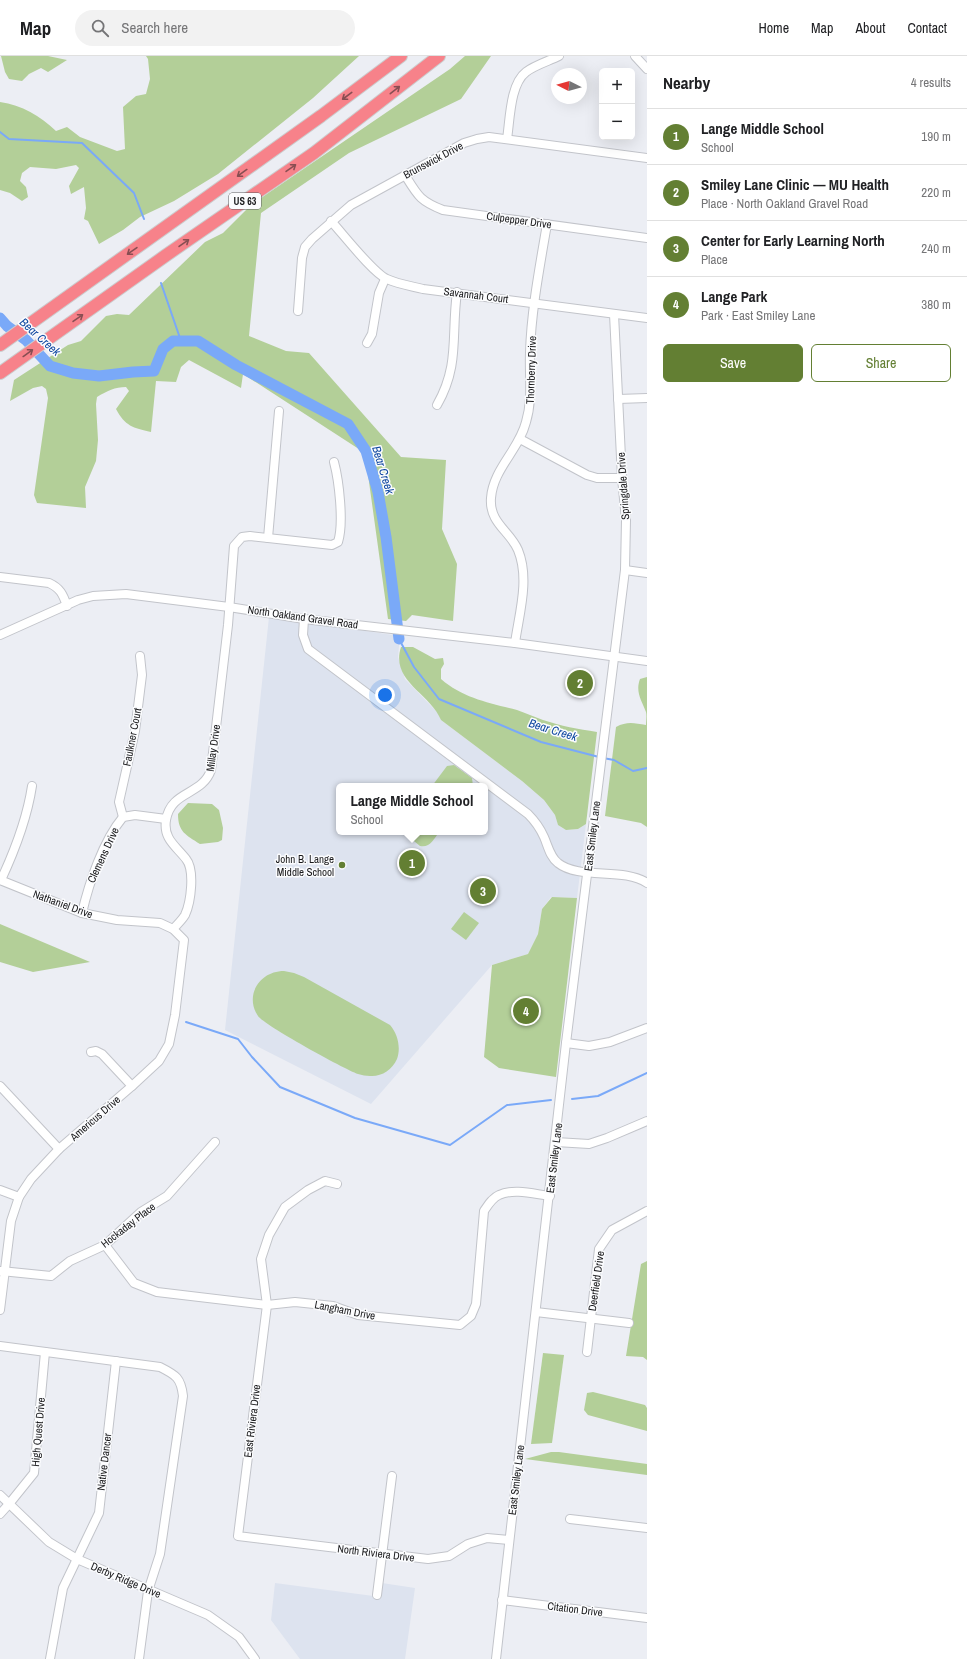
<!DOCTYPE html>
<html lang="en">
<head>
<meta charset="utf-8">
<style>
	body { margin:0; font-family:"Archivo Narrow",sans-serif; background:#f2f2f2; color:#202124 }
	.controls { position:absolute; right:12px; top:12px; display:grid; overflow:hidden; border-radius:6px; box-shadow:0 4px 16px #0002 }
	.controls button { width:36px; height:36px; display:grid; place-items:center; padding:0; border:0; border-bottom:1px solid #e0e0e0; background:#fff; color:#202124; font:20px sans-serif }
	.compass { position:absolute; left:551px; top:12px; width:36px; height:36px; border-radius:50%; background:#fff; box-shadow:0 4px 16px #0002; rotate:276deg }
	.you { position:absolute; left:385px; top:639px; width:14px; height:14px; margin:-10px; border:3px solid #fff; border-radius:50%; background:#1a73e8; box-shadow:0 0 0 6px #1a73e833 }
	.badge { display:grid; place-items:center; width:26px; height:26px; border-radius:50%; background:#637f33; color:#fff; font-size:13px; font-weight:700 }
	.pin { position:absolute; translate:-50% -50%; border:2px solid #fff; box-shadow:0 1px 4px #0006 }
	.popup { position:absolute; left:336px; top:727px; width:152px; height:52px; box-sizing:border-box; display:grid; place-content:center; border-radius:6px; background:#fff; filter:drop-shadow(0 1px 3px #0005); font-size:13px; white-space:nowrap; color:#757577 }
	.popup b { font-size:15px; color:#202124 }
	.popup::after { content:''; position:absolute; left:50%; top:100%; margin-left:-8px; border:8px solid transparent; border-top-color:#fff }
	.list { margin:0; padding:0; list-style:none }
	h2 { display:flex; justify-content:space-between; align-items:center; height:52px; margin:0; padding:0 16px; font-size:17px }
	h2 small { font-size:13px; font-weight:400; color:#757577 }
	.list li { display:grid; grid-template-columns:26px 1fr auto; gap:12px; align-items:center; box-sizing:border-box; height:56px; padding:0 16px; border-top:1px solid #e0e0e0 }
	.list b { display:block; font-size:15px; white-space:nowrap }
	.list p { margin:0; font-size:13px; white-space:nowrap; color:#757577 }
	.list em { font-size:13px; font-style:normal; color:#757577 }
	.actions { display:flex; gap:8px; padding:12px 16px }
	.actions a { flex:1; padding:9px 0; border:1px solid #637f33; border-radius:6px; text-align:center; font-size:14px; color:#637f33 }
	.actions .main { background:#637f33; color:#fff }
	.icon { flex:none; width:22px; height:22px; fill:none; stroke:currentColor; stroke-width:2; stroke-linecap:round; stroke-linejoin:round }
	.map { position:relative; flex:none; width:647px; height:1603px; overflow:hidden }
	header { display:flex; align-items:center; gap:24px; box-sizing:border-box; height:56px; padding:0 20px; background:#fff; border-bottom:1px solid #e0e0e0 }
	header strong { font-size:19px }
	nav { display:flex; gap:22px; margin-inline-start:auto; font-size:14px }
	.search { width:280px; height:36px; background:#f2f2f2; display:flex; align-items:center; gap:10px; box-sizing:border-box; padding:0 14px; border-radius:22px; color:#757577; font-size:15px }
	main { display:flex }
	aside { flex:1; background:#fff }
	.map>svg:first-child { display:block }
	.built { fill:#dde3ef; fill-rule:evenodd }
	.green { fill:#b3cf98 }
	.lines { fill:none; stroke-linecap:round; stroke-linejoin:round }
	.stream { stroke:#7aa9f8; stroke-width:2 }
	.river { stroke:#7aa9f8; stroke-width:11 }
	.minor-casing { stroke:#c2c4ca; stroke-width:10 }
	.highway-casing { stroke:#cccccd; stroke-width:14 }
	.minor { stroke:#fff; stroke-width:8 }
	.highway { stroke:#f7828a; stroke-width:12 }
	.oneway { stroke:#884e52 }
	.poi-dot { fill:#637f33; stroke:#fbfcfe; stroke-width:1.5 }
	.labels { text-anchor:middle; stroke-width:3; stroke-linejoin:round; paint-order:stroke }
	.shield { fill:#fbfcfe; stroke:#5d5d5f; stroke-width:1 }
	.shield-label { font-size:10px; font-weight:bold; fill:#19191b }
	.street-label { font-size:11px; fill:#19191b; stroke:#fbfcfe }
	.poi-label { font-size:11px; fill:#19191b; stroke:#fbfcfe; text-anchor:end }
	.water-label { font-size:12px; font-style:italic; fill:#0d469f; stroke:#fbfcfe }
</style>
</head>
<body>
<header>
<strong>Map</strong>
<div class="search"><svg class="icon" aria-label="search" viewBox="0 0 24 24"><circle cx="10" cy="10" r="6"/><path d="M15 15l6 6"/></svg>Search here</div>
<nav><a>Home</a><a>Map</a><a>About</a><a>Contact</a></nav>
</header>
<main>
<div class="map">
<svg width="647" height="1603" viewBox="0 0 647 1603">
	<rect width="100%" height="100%" fill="#eceef4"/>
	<!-- built -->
	<g class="built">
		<path d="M269,561L400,580L398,601L405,623L438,657L441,664L522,725L544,744L555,759L558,769L566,774L578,773L586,768L577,842L551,841L542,853L538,878L528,898L492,909L371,1048L225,974ZM339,730H485V776H339Z"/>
		<polygon points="275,1527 381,1541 382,1527 415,1532 405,1603 300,1603 271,1564"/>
	</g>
	<!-- green -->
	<g class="green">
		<polygon points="1,0 48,0 67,4 48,16 41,12 29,18 22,25 9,23 5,16"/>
		<path d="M146,0H359L313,42L218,118L174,145L140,161L123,174L99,188L88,165L84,163L86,152L84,131L71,138L69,130L79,112L76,109L56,113L30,111L22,117L20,125L26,131L28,141L22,145L10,137L0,134V46C22,49 40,60 56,75L67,71L80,81L117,95L125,93L123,51L136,40L146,38L150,23L148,3Z"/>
		<path d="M465,0H491L461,43L349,97L261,157L249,280L286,295L309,297L401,401L446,404L442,473L457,508L453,565L412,559L406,565L388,563L365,397L243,318L241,332L189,304L181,311L176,326L156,325L151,376C133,372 125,370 116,353L129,335L126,331C115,331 107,335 97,341L96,348L98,384L96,405L85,431L86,452L37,447L34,439L48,342L46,333L42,330L33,332L10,345L14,324L68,289L81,285L106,260L117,258L129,259L205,186L223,177L252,148L450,13Z"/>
		<path d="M401,591H413L435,603L443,602L444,608L441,613V623C463,642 489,647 517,654C526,657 534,661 543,664C561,670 578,673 597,676L586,768L578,773L566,774L558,769L555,759L544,744L522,725L441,664C430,637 390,625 401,591Z"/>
		<path d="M647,621V771L641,767L605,760L616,671C627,665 634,667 646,669C646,665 647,660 646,656C642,645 635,636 640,623Z"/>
		<polygon points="454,709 472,722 473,730 432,730 447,710"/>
		<path d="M188,747L212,748L219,754L223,772L222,784L218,786L200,788C186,779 178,776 178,758Z"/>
		<path d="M403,776H439C434,783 430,792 420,790Z"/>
		<polygon points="552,841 577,842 556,1021 499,1012 484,1001 492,909 528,898 538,878 542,853"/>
		<polygon points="464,856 479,867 466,884 451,873"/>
		<polygon points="0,868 90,906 33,916 0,906"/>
		<path d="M284,915L294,917L304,921L390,969C398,978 401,992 397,1003C392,1014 381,1021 370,1020C366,1020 362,1019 358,1018C344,1013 264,969 258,960C244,939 260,915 284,915Z"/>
		<polygon points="647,1205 647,1304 643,1301 626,1300 641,1208"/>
		<polygon points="543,1297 564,1299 552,1387 531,1388"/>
		<polygon points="593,1336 645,1349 647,1352 647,1375 588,1359 584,1354 587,1337"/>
		<polygon points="551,1396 559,1396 647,1408 647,1419 525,1403"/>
	</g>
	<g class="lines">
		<!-- stream -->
		<g class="stream">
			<polyline points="0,76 9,83 82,87 134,137 144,163"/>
			<polyline points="161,227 181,285"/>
			<polyline points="399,583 414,611 439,643 541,686 599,701"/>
			<polyline points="603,702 614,704 633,715 647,712"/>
			<polyline points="186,966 238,983 252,1001 280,1031 355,1062 450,1089 507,1049 551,1044"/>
			<polyline points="572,1043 598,1040 647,1017"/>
		</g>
		<!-- river -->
		<polyline class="river" points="0,262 7,270 26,284 50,310 73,317 99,320 133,316 154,315 163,293 173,285 198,285 236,309 348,368 366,395 378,436 386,481 399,583"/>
		<!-- minor casing -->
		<g class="minor-casing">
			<g id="minor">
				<polyline points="635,0 647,13"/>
				<path d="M507,83C510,64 510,28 526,16C535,9 549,5 559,0"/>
				<path d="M405,119C418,140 420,145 443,154L647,182"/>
				<path d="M331,165C343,178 373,217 387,223C398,228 411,230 423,233L647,262"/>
				<polyline points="298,255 302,202 305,191 312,183 351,149 464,87 477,83 489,81 647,102"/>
				<polyline points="367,287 372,278 379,237 385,223"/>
				<polyline points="618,343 647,342"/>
				<path d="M437,349C460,309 451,279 457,236"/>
				<polyline points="520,383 587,419 597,422 622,422"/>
				<polyline points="268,482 279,355"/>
				<polyline points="625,514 647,517"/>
				<path d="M0,521L49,527C60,532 63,538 67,550"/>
				<path d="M304,563L303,579L308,593L528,758C535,765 540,772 544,781C548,790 550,801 558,807C579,824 624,811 647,827"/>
				<polyline points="0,579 78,544 93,540 126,538 229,551 304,563 515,587 647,605"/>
				<path d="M515,587C519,558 530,523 518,494C510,475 489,467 491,442C493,413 519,394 526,366C533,343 529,321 530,297C531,256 540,209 547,168"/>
				<polyline points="123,761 119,746 135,675 142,619 140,600"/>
				<polyline points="0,824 82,857 117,864 160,867 173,873 184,884 175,959 169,988 159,1005 132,1030 59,1093 31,1123 19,1141 11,1165 0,1254"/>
				<path d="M1,824C15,794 27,763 32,730"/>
				<path d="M82,857C89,827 103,785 123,761L135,759L166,763"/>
				<path d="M173,873C177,869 182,864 185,859C191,846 195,814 186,803C176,790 163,783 166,764C171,734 202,740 211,714L228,569L234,490L242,481L250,480L332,489L338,486C344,467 339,425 334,406"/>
				<polyline points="566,987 589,990 610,986 647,972"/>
				<polyline points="91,996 96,995 102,998 132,1030"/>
				<polyline points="0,1030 59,1093"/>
				<polyline points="556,1086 589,1088 607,1082 647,1065"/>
				<polyline points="337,1128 325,1125 308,1134 285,1151 269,1179 261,1203 267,1249 238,1480 428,1503 449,1500 468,1488 487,1482 509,1484"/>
				<polyline points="0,1134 19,1141"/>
				<path d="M105,1189L134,1227L157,1236L267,1249L295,1246L333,1250L358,1259L460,1269L471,1260L476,1248L484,1155C488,1149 492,1142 499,1139C514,1132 534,1138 550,1140"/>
				<polyline points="1,1215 51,1220 70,1205 105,1189 141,1156 167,1140 215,1086"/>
				<polyline points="536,1256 629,1267"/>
				<path d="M0,1290L160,1311C176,1319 181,1322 183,1340L160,1498L148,1535L139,1603"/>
				<polyline points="587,1296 599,1193 612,1174 647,1155"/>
				<polyline points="0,1439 49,1486 77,1503 208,1559 239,1581 255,1603"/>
				<polyline points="0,1458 9,1448 34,1417 45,1296"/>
				<polyline points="570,1463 647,1472"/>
				<polyline points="377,1539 392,1420"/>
				<polyline points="502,1544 647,1562"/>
				<polyline points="50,1603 63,1532 99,1457 116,1305"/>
				<polyline points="496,1603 566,987 625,514 626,464 622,422 614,258"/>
			</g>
		</g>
		<!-- highway casing -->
		<g class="highway-casing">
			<g id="highway">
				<polyline points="0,289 321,60 401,0"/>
				<polyline points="0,317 165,200 314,97 439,0"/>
			</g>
		</g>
		<!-- minor -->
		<use href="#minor" class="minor"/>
		<!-- highway -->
		<use href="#highway" class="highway"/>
	</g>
	<!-- one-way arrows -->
	<defs><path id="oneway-shaft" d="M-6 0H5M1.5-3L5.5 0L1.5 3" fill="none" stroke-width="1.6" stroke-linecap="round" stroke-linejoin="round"/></defs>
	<g class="oneway">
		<use href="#oneway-shaft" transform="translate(395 34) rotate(-38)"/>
		<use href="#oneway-shaft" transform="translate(347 40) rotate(143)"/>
		<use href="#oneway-shaft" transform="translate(291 112) rotate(-35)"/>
		<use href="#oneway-shaft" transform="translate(242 117) rotate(144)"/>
		<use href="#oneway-shaft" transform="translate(184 187) rotate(-35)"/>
		<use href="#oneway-shaft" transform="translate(132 195) rotate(145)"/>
		<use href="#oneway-shaft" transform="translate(78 262) rotate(-35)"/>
		<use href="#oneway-shaft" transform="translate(28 297) rotate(-36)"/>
	</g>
	<!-- markers -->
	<circle class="poi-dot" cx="342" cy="809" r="4"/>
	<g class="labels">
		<!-- shield labels -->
		<rect class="shield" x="229" y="137" width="32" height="16" rx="3"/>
		<g class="shield-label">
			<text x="245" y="149">US 63</text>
		</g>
		<!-- street labels -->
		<g class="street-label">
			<text transform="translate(433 104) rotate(-28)" y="4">Brunswick Drive</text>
			<text transform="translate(519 164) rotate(8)" y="4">Culpepper Drive</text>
			<text transform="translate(476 239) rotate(7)" y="4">Savannah Court</text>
			<text transform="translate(531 314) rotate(-88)" y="4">Thornberry Drive</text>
			<text transform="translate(623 430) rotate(-94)" y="4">Springdale Drive</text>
			<text transform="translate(303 561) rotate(8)" y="4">North Oakland Gravel Road</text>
			<text transform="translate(132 681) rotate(-79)" y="4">Faulkner Court</text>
			<text transform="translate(213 692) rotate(-82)" y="4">Millay Drive</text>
			<text transform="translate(592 780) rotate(-83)" y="4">East Smiley Lane</text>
			<text transform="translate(103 799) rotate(-65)" y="4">Clemens Drive</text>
			<text transform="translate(63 848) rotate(20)" y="4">Nathaniel Drive</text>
			<text transform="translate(95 1062) rotate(-41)" y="4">Americus Drive</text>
			<text transform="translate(554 1102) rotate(-83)" y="4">East Smiley Lane</text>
			<text transform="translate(128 1169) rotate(-38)" y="4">Hockaday Place</text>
			<text transform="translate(596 1225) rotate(-82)" y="4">Deerfield Drive</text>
			<text transform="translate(345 1254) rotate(11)" y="4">Langham Drive</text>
			<text transform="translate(252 1365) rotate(-83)" y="4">East Riviera Drive</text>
			<text transform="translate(38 1376) rotate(-85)" y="4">High Quest Drive</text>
			<text transform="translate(104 1406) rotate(-83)" y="4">Native Dancer</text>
			<text transform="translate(516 1424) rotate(-83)" y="4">East Smiley Lane</text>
			<text transform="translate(376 1497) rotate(7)" y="4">North Riviera Drive</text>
			<text transform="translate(126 1524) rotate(23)" y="4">Derby Ridge Drive</text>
			<text transform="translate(575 1553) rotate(7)" y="4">Citation Drive</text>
		</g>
		<!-- poi labels -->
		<g class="poi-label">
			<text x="334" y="807">John B. Lange<tspan x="334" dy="13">Middle School</tspan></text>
		</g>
		<!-- water labels -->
		<g class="water-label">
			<text transform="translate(40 281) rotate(42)" y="4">Bear Creek</text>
			<text transform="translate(383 414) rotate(73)" y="4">Bear Creek</text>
			<text transform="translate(553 674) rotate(17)" y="4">Bear Creek</text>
		</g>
	</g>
</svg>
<div class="controls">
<button>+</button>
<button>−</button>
</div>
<svg class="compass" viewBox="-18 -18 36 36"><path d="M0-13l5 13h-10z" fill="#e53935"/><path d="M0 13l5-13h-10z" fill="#757577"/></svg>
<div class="you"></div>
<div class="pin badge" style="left:412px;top:807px">1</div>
<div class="popup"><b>Lange Middle School</b>School</div>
<div class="pin badge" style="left:580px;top:627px">2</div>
<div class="pin badge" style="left:483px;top:835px">3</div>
<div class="pin badge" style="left:526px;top:955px">4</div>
</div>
<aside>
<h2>Nearby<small>4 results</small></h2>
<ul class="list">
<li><span class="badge">1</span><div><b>Lange Middle School</b><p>School</p></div><em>190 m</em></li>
<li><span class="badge">2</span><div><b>Smiley Lane Clinic — MU Health</b><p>Place · North Oakland Gravel Road</p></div><em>220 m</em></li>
<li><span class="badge">3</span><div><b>Center for Early Learning North</b><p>Place</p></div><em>240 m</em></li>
<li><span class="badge">4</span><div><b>Lange Park</b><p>Park · East Smiley Lane</p></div><em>380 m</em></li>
</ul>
<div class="actions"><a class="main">Save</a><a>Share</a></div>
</aside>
</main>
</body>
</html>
